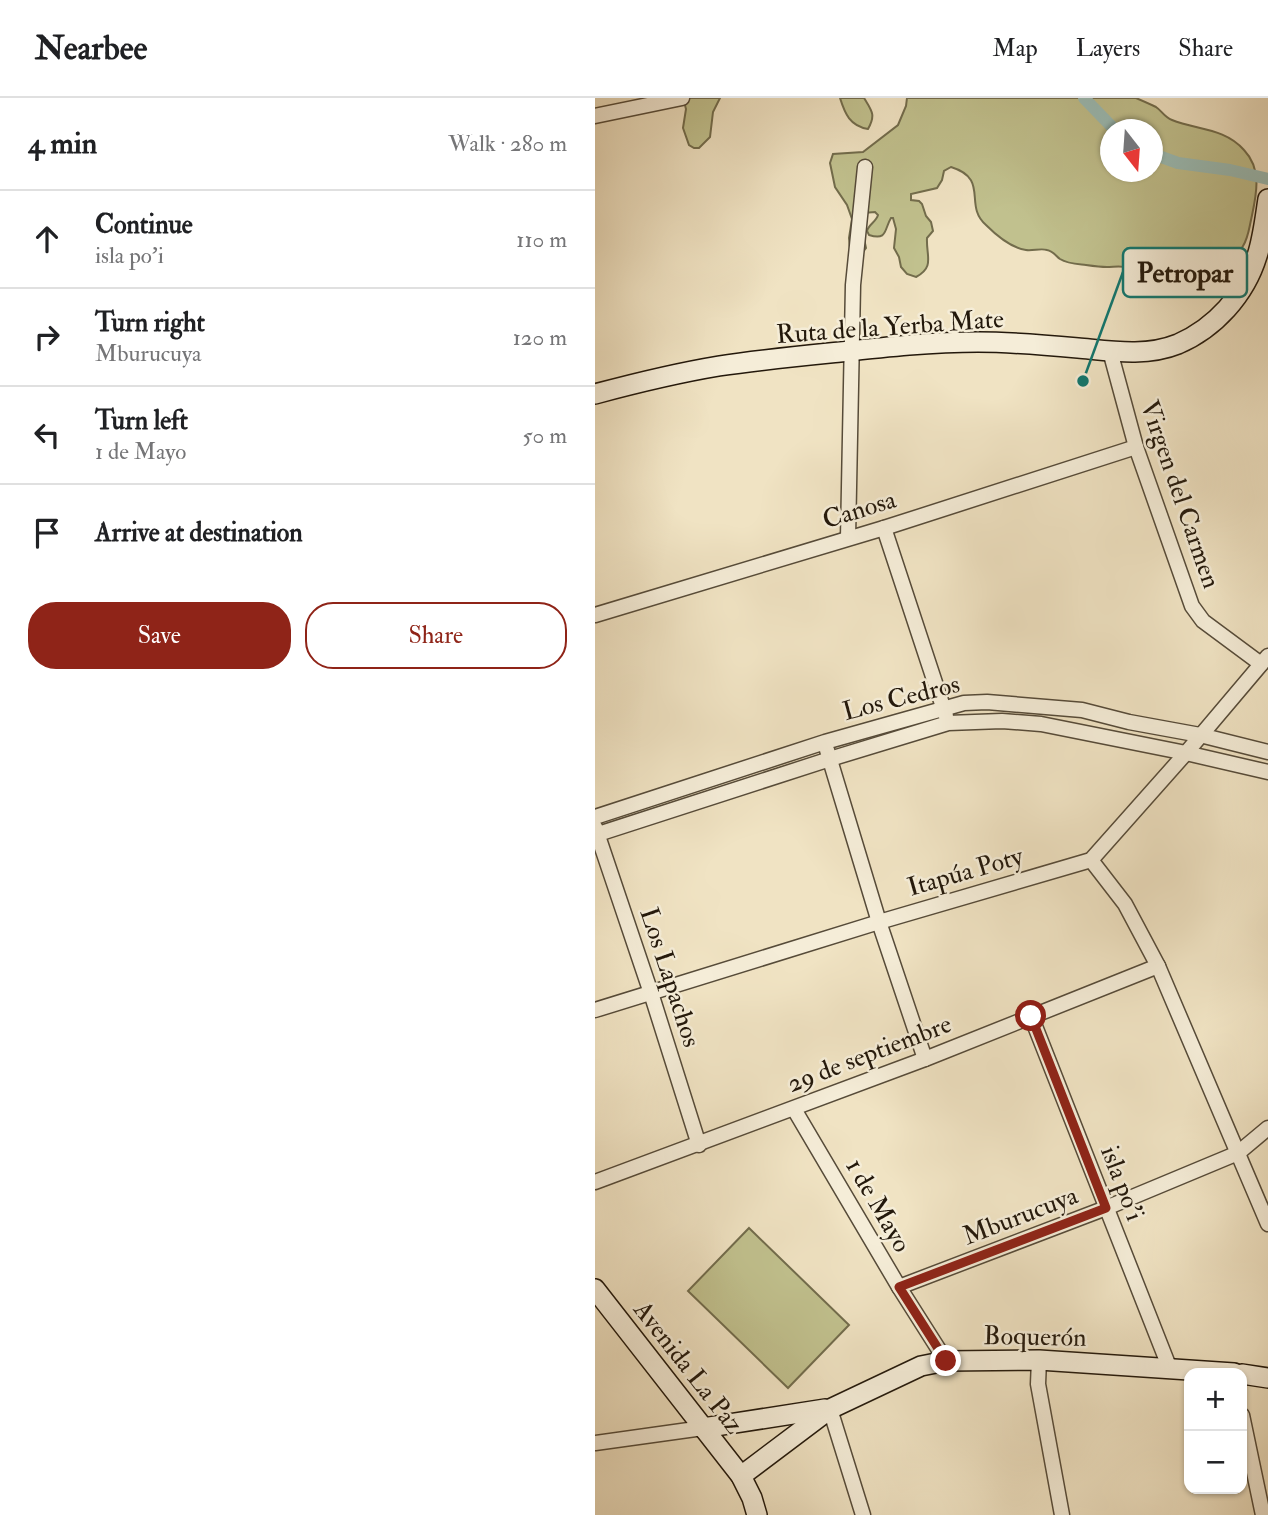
<!DOCTYPE html>
<html lang="en">
<head>
<meta charset="utf-8">
<style>
	body { margin:0; font-family:"IM FELL Double Pica",serif; background:#f6f6f6; color:#202124 }
	.controls { position:absolute; right:21px; bottom:21px; display:grid; overflow:hidden; border-radius:14px; box-shadow:0 2px 5px #0004 }
	.controls button { width:63px; height:63px; display:grid; place-items:center; padding:0; border:0; border-bottom:2px solid #e0e0e0; background:#fff; color:#202124; font:35px sans-serif }
	.compass { position:absolute; left:505px; top:21px; width:63px; height:63px; border-radius:50%; background:#fff; box-shadow:0 2px 5px #0004; rotate:163deg }
	.stop { position:absolute; width:21px; height:21px; margin:-16px; border:5px solid #8f2418; border-radius:50%; background:#fff }
	.stop.end { background:#8f2418; border-color:#fff; box-shadow:0 2px 7px #0008 }
	.list { margin:0; padding:0; list-style:none }
	h2 { display:flex; justify-content:space-between; align-items:center; height:91px; margin:0; padding:0 28px; font-size:30px }
	h2 small { font-size:23px; font-weight:400; color:#757577 }
	.list li { display:grid; grid-template-columns:46px 1fr auto; gap:21px; align-items:center; box-sizing:border-box; height:98px; padding:0 28px; border-top:2px solid #e0e0e0 }
	.list b { display:block; font-size:26px; white-space:nowrap }
	.list p { margin:0; font-size:23px; white-space:nowrap; color:#757577 }
	.list em { font-size:23px; font-style:normal; color:#757577 }
	.actions { display:flex; gap:14px; padding:21px 28px }
	.actions a { flex:1; padding:16px 0; border:2px solid #8f2418; border-radius:28px; text-align:center; font-size:24px; color:#8f2418 }
	.actions .main { background:#8f2418; color:#fff }
	.icon { flex:none; width:38px; height:38px; fill:none; stroke:currentColor; stroke-width:2; stroke-linecap:round; stroke-linejoin:round }
	.map { position:relative; flex:none; width:673px; height:1417px; overflow:hidden }
	header { display:flex; align-items:center; gap:42px; box-sizing:border-box; height:98px; padding:0 35px; background:#fff; border-bottom:2px solid #e0e0e0 }
	header strong { font-size:33px }
	nav { display:flex; gap:38px; margin-inline-start:auto; font-size:24px }
	main { display:flex }
	aside { flex:1; background:#fff }
	.map>svg:first-child { display:block }
	.green { fill:#c1c18e; stroke:#726c4c; stroke-width:2; fill-rule:evenodd }
	.lines { fill:none; stroke-linecap:round; stroke-linejoin:round }
	.canal { stroke:#9bbeb8; stroke-width:12 }
	.street-casing { stroke:#564b39; stroke-width:17 }
	.secondary-casing { stroke:#23180b; stroke-width:22 }
	.street { stroke:#f5edd8; stroke-width:14 }
	.secondary { stroke:#f5edd8; stroke-width:19 }
	.route { stroke:#8f2418; stroke-width:9 }
	.labels { text-anchor:middle; stroke-width:5; stroke-linejoin:round; paint-order:stroke }
	.street-label { font-size:26px; fill:#23180b; stroke:#f5edd8 }
	.leader { fill:none; stroke:#0f766e; stroke-width:2.5 }
	.callout-dot { fill:#0f766e; stroke:#f5edd8; stroke-width:2.5 }
	.callout { fill:#f5edd8; stroke:#0f766e; stroke-width:2.5 }
	.callout-label { font-size:28px; text-anchor:middle; font-weight:bold; fill:#23180b }
</style>
</head>
<body>
<header>
<strong>Nearbee</strong>
<nav><a>Map</a><a>Layers</a><a>Share</a></nav>
</header>
<main>
<aside>
<h2>4 min<small>Walk · 280 m</small></h2>
<ul class="list">
<li><svg class="icon" aria-label="ahead" viewBox="0 0 24 24"><path d="M12 20V5M6 11l6-6 6 6"/></svg><div><b>Continue</b><p>isla po'i</p></div><em>110 m</em></li>
<li><svg class="icon" aria-label="right" viewBox="0 0 24 24"><path d="M7 20v-9h11M14 6l5 5-5 5"/></svg><div><b>Turn right</b><p>Mburucuya</p></div><em>120 m</em></li>
<li><svg class="icon" aria-label="left" viewBox="0 0 24 24"><path d="M17 20v-9H6M10 6l-5 5 5 5"/></svg><div><b>Turn left</b><p>1 de Mayo</p></div><em>50 m</em></li>
<li><svg class="icon" aria-label="arrive" viewBox="0 0 24 24"><path d="M6 21V4h12l-3 4 3 4H6"/></svg><div><b>Arrive at destination</b></div></li>
</ul>
<div class="actions"><a class="main">Save</a><a>Share</a></div>
</aside>
<div class="map">
<svg width="673" height="1417" viewBox="0 0 673 1417">
	<rect width="100%" height="100%" fill="#f0e3c3"/>
	<filter id="stains"><feTurbulence type="fractalNoise" baseFrequency=".00286" numOctaves="4"/><feColorMatrix values="0 0 0 0 .2 0 0 0 0 .09 0 0 0 0 .02 0 0 0 .5 -.17"/></filter>
	<radialGradient id="worn" r=".72"><stop offset=".6" stop-color="#630" stop-opacity="0"/><stop offset="1" stop-color="#630" stop-opacity=".3"/></radialGradient>
	<!-- green -->
	<g class="green">
		<polygon points="88,0 125,0 118,14 115,39 104,50 99,50 94,47 88,30 91,11"/>
		<path d="M245,0H269C277,13 281,17 273,31C255,28 250,16 245,0Z"/>
		<path d="M312,0H541C548,3 555,6 561,9C567,13 569,19 577,22C602,32 630,30 649,52C668,72 661,98 656,122C654,131 653,140 648,148C636,167 600,191 577,188C560,185 549,175 533,170C527,167 519,169 512,169C505,169 498,168 491,167C482,166 473,166 465,161C461,158 458,153 452,152C446,150 438,153 431,152C417,150 401,137 391,127C368,107 395,81 356,69L349,73L347,82L342,90L316,96V102L324,103L327,106L331,118L336,124L338,133L332,140C331,158 340,169 321,179L312,176L306,169L304,159L299,150L301,131L298,120H296C289,131 293,143 274,137L272,133C274,126 281,124 283,117L280,114L268,115L267,131L271,150L268,154L255,151L254,140L257,121L252,107L240,89L235,65L238,56L268,54L303,27L311,8ZM516,32H558V74H516Z"/>
		<polygon points="154,1130 254,1227 193,1290 93,1193"/>
	</g>
	<g class="lines">
		<!-- canal -->
		<g class="canal">
			<polyline points="489,0 520,32"/>
			<polyline points="558,56 583,65 635,72 673,81"/>
		</g>
		<!-- street casing -->
		<g class="street-casing">
			<g id="street">
				<polyline points="0,18 87,0"/>
				<polyline points="515,253 541,349 597,508 608,523 666,566"/>
				<polyline points="289,430 351,618"/>
				<polyline points="253,440 258,187 270,69"/>
				<polyline points="0,517 289,430 541,349"/>
				<polyline points="232,652 284,824 330,961"/>
				<polyline points="0,719 230,644 369,605 392,604 487,612 534,624 605,637 673,654"/>
				<polyline points="0,729 56,895 104,1047"/>
				<polyline points="0,737 235,661 353,625 407,623 446,626 591,655 673,674"/>
				<polyline points="496,762 530,806 563,868 673,1126"/>
				<polyline points="0,912 284,824 496,762 591,655 673,558"/>
				<polyline points="436,918 575,1271"/>
				<polyline points="199,1011 304,1189 351,1263"/>
				<polyline points="0,1084 330,961 563,868"/>
				<polyline points="304,1189 511,1110 643,1055 673,1030"/>
				<polyline points="444,1262 443,1286 467,1417"/>
				<polyline points="235,1311 268,1417"/>
				<polyline points="647,1317 668,1417"/>
				<polyline points="0,1345 108,1330"/>
			</g>
		</g>
		<!-- secondary casing -->
		<g class="secondary-casing">
			<g id="secondary">
				<path d="M0,296C41,285 82,275 124,268C164,262 205,258 245,254C291,249 337,244 383,244C416,244 450,247 483,250C516,253 551,259 583,246C620,230 650,197 662,158C668,140 670,120 673,101"/>
				<polyline points="0,1191 146,1378 157,1400 162,1417"/>
				<polyline points="647,1276 673,1280"/>
				<polyline points="108,1330 230,1311"/>
				<polyline points="146,1378 235,1311 326,1268 351,1263 444,1262 639,1275"/>
			</g>
		</g>
		<!-- street -->
		<use href="#street" class="street"/>
		<!-- secondary -->
		<use href="#secondary" class="secondary"/>
	</g>
	<g class="lines">
		<!-- route -->
		<polyline class="route" points="351,1263 304,1189 511,1110 436,918"/>
	</g>
	<g class="labels">
		<!-- street labels -->
		<g class="street-label">
			<text transform="translate(295 228) rotate(-4)" y="9">Ruta de la Yerba Mate</text>
			<text transform="translate(586 396) rotate(71)" y="9">Virgen del Carmen</text>
			<text transform="translate(264 411) rotate(-17)" y="9">Canosa</text>
			<text transform="translate(306 599) rotate(-14)" y="9">Los Cedros</text>
			<text transform="translate(370 773) rotate(-16)" y="9">Itapúa Poty</text>
			<text transform="translate(76 879) rotate(72)" y="9">Los Lapachos</text>
			<text transform="translate(274 955) rotate(-21)" y="9">29 de septiembre</text>
			<text transform="translate(528 1085) rotate(69)" y="9">isla po'i</text>
			<text transform="translate(284 1107) rotate(60)" y="9">1 de Mayo</text>
			<text transform="translate(425 1117) rotate(-21)" y="9">Mburucuya</text>
			<text transform="translate(440 1238) rotate(1)" y="9">Boquerón</text>
			<text transform="translate(94 1269) rotate(52)" y="9">Avenida La Paz</text>
		</g>
	</g>
	<!-- callouts -->
	<path class="leader" d="M488 283L528 174"/>
	<circle class="callout-dot" cx="488" cy="283" r="7"/>
	<rect class="callout" x="528" y="150" width="124" height="49" rx="7"/>
	<g class="callout-label">
		<text x="590" y="184">Petropar</text>
	</g>
	<rect width="100%" height="100%" filter="url(#stains)"/>
	<rect width="100%" height="100%" fill="url(#worn)"/>
</svg>
<div class="controls">
<button>+</button>
<button>−</button>
</div>
<svg class="compass" viewBox="-18 -18 36 36"><path d="M0-13l5 13h-10z" fill="#e53935"/><path d="M0 13l5-13h-10z" fill="#757577"/></svg>
<div class="stop" style="left:436px;top:918px"></div>
<div class="stop end" style="left:351px;top:1263px"></div>
</div>
</main>
</body>
</html>
